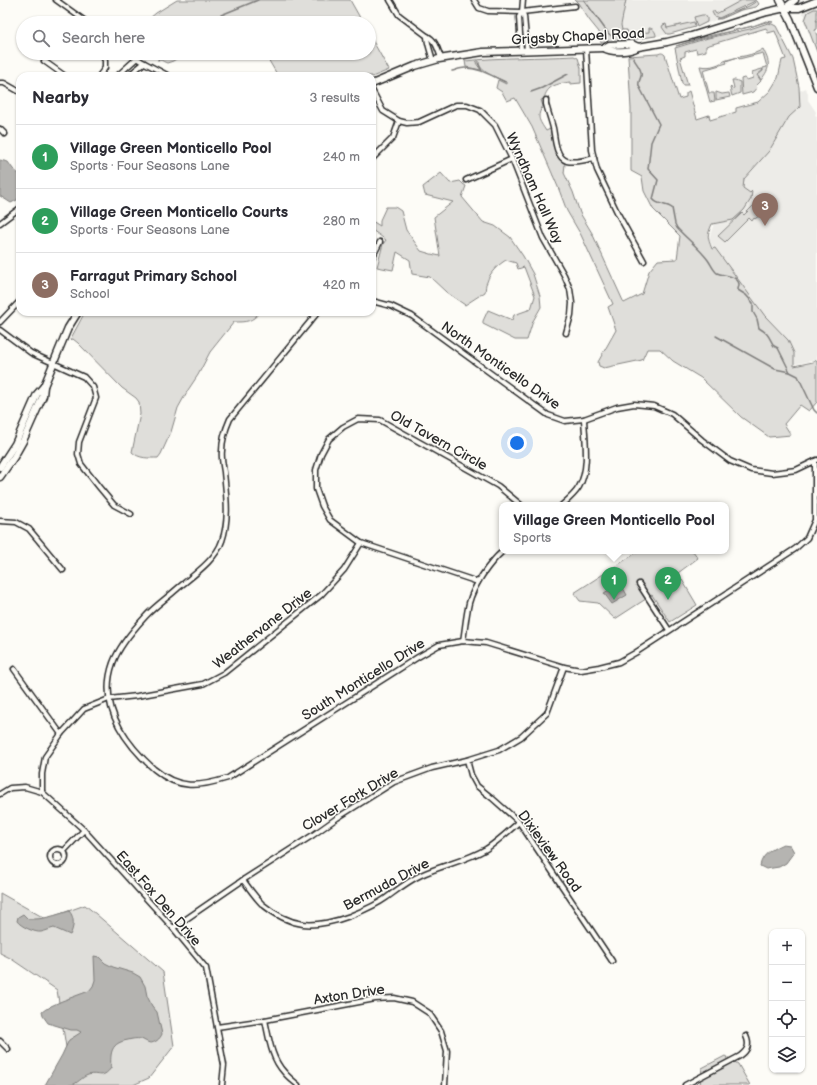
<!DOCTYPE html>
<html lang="en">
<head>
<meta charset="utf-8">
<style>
	body { margin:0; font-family:"Balsamiq Sans",sans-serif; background:#f7f7f7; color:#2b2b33 }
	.controls { position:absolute; right:12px; bottom:12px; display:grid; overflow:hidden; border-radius:8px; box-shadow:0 1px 3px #0004 }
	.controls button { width:36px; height:36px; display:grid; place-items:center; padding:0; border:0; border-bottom:1px solid #e1e1e2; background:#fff; color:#2b2b33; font:20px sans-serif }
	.you { position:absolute; left:517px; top:443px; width:14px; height:14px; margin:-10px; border:3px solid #fff; border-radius:50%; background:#1a73e8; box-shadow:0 0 0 6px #1a73e833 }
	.badge { display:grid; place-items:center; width:26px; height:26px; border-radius:50%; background:#1f6fb2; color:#fff; font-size:13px; font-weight:700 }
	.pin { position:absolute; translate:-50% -33px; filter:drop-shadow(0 1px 2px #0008) }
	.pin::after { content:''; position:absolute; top:21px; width:14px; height:12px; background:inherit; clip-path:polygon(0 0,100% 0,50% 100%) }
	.popup { position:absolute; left:499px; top:502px; width:230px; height:52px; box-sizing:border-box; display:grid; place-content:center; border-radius:8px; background:#fff; filter:drop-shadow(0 1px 3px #0005); font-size:13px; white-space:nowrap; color:#7c7c81 }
	.popup b { font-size:15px; color:#2b2b33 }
	.popup::after { content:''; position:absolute; left:50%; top:100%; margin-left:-8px; border:8px solid transparent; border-top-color:#fff }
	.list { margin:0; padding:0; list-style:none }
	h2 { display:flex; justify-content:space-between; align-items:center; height:52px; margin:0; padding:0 16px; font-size:17px }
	h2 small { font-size:13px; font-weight:400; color:#7c7c81 }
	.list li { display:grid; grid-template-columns:26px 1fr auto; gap:12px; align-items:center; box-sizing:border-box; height:64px; padding:0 16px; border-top:1px solid #e1e1e2 }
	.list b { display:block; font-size:15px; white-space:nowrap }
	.list p { margin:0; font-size:13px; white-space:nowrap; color:#7c7c81 }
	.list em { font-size:13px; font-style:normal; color:#7c7c81 }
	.icon { flex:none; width:22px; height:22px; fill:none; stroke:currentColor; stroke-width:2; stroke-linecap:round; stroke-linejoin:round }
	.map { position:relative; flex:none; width:817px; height:1085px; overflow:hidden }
	.search { position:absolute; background:#fff; box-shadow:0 1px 3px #0004; left:16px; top:16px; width:360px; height:44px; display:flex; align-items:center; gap:10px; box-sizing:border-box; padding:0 14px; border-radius:22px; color:#7c7c81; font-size:15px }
	.panel { position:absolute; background:#fff; box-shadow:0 1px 3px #0004; left:16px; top:72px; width:360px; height:244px; border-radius:12px }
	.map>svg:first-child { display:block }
	.built { fill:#edece8 }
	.green { fill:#dfdeda; stroke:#858482 }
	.water { fill:#b5b4b1; stroke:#7e7d7b }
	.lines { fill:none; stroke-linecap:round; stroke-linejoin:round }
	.stream { stroke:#7e7d7b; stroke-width:1.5 }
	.street-casing { stroke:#2b2b2b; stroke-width:7 }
	.secondary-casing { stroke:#2b2b2b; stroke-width:9 }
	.street { stroke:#fdfcf7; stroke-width:4 }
	.secondary { stroke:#fdfcf7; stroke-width:6 }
	.labels { text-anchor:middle; stroke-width:3; stroke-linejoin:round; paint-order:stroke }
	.street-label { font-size:14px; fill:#2b2b2b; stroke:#fdfcf7 }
</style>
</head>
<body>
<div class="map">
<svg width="817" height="1085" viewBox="0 0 817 1085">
	<rect width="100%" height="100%" fill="#fdfcf7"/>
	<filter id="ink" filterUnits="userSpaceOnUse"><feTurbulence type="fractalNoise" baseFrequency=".025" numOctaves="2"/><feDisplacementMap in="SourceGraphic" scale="8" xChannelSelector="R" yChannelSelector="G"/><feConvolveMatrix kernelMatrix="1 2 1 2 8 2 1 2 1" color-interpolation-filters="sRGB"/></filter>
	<g filter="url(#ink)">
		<!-- built -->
		<g class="built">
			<polygon points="626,0 757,0 753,3 725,16 701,26 670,34 622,42 622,32 621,25"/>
			<polygon points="794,0 817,0 817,53 804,21 805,15 802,13"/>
			<polygon points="806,88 808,94 808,100 816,112 815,115 817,116 817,359 811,361 791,365 714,251 709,238 716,218 775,102"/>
		</g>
		<!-- green -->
		<g class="green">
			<polygon points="177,0 350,0 363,23 232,23 228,19 220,23 144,23 156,13"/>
			<path d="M575,0H626L621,25L622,30H627L628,34L649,32V28C653,28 656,32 656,36L622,41V42L601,43L599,32L590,21L578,3Z"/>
			<polygon points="742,0 756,0 753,2 719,18 714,16 712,12 712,11 714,11 716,14"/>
			<polygon points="757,1 759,4 756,7 741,10 721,19 716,19 721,18 749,6"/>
			<polygon points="814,9 817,9 817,20 816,20 817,22 817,29 815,30 817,36 817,52 805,20 808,12"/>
			<polygon points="702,15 705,15 707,18 707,22 697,27 694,17"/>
			<polygon points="766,21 773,22 766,22 753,26 705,38 676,46 704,37 753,26"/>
			<polygon points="694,22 695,27 670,34 667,34 664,30 662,27 663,25 666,24 667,28"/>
			<path d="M768,23L772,24L776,26L793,59L799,87L800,107L789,117L769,151L744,179L743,188L750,193L752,191L751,199L744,210L733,220L712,224C707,236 707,236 712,249L715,248L765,316L788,340L794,353V366L813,362L817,360V402L809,411L800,405L784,424L791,435L769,437L741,417L701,378L673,361L660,349H647L642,360L604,368L599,366L598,362L616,330L608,307L613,304L581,235L567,211L558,187L532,127L515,98L507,101L502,92L496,88L498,80L506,84V82C497,77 478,72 479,61H477L476,63L481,70L466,67L465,61C500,57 539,58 574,56L578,58L581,68V83L570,84V82C557,84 547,85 544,99L541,100L543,106C536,117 539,120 546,131L550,129C553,142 554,156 565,164L564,173L573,192L580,213L592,233L624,303L642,294L649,271L658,260L677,259L680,236L653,209L644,191L642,177L631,171V109L628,56L658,54C661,53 662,52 665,55L679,99L686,97V93L689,91L697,119L709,115L710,120L736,112V108L758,102L770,91L778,78L782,60L786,59L775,31L768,33L766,28L706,46V51L697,53L696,49L685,52V56L680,58L688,85H683L682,83L675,48L708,38L750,29Z"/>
			<polygon points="369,34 389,70 372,77 372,76 278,76 268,59 261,53 369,53"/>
			<path d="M763,49C770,63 771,67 761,80L758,75L763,71V68L767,67L763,53L739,59L738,57L726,61L727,63L703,70L709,93H714L715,101L710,102L700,66C705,67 711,67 716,65C720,64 723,61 727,60C739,56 753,56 763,49Z"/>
			<path d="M158,53H185L173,61L167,63C162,61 158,59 158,53Z"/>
			<polygon points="762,69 763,70 757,75 761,81 756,86 757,87 753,92 742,95 741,79 744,78 747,80 753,78 752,72"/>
			<polygon points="732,80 735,80 740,82 740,93 732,96 730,88 731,87 732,89 734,88"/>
			<polygon points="716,92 722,94 729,93 730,97 716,100"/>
			<path d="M441,173L450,183L460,181L463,184L466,186L462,197L483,222L495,226L510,237L523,256L533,274L540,296L541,307L533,321L527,340H515L483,324V321L488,310L512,320L514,315L531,309L535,296L524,267L518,269L516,263L506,260C498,265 490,272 487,282C485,285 486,288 485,292L465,305L446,292L430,277L412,274L410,260L397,252L393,270L377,267L383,244L386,240L372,230V221L380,226V220L386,207H395L401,211L406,230L421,251L431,254L440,256L434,217L453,202L425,195L423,187Z"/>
			<polygon points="758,201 766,208 768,206 774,211 767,220 760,215 755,219 754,218 752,221 749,218 725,242 718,236 742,213 744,215"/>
			<path d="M85,312H260C252,322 246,322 234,322L210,352L198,375L188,390L178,408L171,432L161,454L158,458C149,458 139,459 132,452L140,414L139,402L136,398L122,388L78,343L73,339L70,340Z"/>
			<polygon points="639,551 693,551 698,558 678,573 697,605 670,622 652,595 615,619 598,603 580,601 574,593"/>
			<polygon points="0,893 46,919 85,905 96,914 163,972 174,1046 149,1078 133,1085 52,1085 66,1047 57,990 10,958 0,953"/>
			<polygon points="725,1056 738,1064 750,1085 700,1085 702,1068"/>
		</g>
		<!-- water -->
		<g class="water">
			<polygon points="0,160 8,162 13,169 20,175 20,195 17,200 11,203 0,196"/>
			<polygon points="623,588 627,595 612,604 604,593 609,590 612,595"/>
			<path d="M783,844L790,845L794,852L786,863L779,867L766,869L760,866C762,854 772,849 783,844Z"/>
			<path d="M69,911C75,917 74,928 70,935L54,928C50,929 46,931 41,932C35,933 20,926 17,921L18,917L23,914L28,919C43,920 56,915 69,911Z"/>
			<path d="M94,956L99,957L105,963L113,967L133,973L140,977L145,986L147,996L152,1006L157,1012L162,1034C160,1039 155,1043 150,1043C146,1042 144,1040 141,1039C136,1038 132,1039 128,1040C111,1043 110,1052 111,1068C102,1080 98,1072 88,1075C82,1077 77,1084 71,1085C63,1085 53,1085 45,1085L62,1055L69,1040L80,1033L81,1032L77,1030H71L48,1023L43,1016L42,1012L46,1009L49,1008L51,1006L62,1001L89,991L93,986L95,980Z"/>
		</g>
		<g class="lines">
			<!-- stream -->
			<g class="stream">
				<polyline points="584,0 608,33 614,38"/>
				<polyline points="211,23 221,15 258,0"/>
				<path d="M633,58C636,63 643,70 641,76C640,81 638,81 639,86L659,124L651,142L648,169L658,180L653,199C658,206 665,203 672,208L675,224L677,228C686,238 700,249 708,260C711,264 713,270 717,273C723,276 737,275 739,284C739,286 738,288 738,290L746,295L753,303V312L757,319L759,328C769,334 768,336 774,346L778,348L790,372"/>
				<polyline points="158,60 163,53"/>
				<polyline points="478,63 482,71"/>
				<path d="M452,71C456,70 461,68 465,68C480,68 492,76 505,82"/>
				<polyline points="147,76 150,74"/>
				<polyline points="531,92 542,88 568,74"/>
				<polyline points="716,336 775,369 790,372 798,376 814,410 817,413"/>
			</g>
			<!-- street casing -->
			<g class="street-casing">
				<g id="street">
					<polyline points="56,0 88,23"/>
					<path d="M390,0L399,15L427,36C436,40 438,50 441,58"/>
					<polyline points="474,0 479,8 488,11 522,12 575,6"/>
					<polyline points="522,12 524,16 527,50"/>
					<path d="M427,36C427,43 431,53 433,61"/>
					<polyline points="586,49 592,150 597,170 618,214 644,261"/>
					<polyline points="521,50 519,17 522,12 523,0"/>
					<polyline points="129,53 141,61 169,76"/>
					<polyline points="44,61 65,76"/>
					<polyline points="99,76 105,68 105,60 100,53"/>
					<polyline points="117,76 137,58"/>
					<polyline points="128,76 144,63"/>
					<polyline points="0,83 4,83 20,92"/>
					<polyline points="372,90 383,111 399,121 407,123 419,122 456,105 467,105 480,110 495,125 512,159 543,238 564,275 570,289 572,303 571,315 566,333"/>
					<path d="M546,100V104C548,112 551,120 553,128C555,137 555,157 567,161C575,163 586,160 594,158"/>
					<polyline points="0,129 5,134"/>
					<polyline points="372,159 393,138 399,121"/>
					<polyline points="466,180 512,159"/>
					<polyline points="0,223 20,208"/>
					<polyline points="372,258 380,242"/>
					<polyline points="372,301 391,306 412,316 548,415 565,421 584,419 617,407 634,404 654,406 672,414 702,440 730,461 751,470 772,473 796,470 817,460"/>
					<path d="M318,312L230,419C226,428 222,440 222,451C221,457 223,465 224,472C226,494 230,518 222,541C216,560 192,576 177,589C167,598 155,606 145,617C133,630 119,646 113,663C98,705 124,742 154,769C179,790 199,787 228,778L418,657L439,645L463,641L486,643L564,667L581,670L599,667L619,662L635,653L795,549L807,538L815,520V461"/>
					<polyline points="0,322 20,301"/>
					<polyline points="0,330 31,353 84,377 93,387 96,398 79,442 78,454 81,464 99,487 114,505 131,514"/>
					<path d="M562,505C568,500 575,494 579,487C590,468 585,440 584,419"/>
					<polyline points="0,521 16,522 29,529 63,570"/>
					<polyline points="478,582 361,543 330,520 322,506 316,489 316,470 321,454 329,439 343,427 358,419 380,420 498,486 521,505"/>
					<polyline points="639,584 669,630"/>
					<path d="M463,641C465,629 466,616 469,603C474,585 489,563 503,551"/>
					<polyline points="14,669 61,734"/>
					<polyline points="467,760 471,775 477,786 492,798 519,822 612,961"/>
					<polyline points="42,792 42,774 45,757 61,734 84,709 109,699 137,696 203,684 224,673 321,595 344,570 361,543"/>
					<polyline points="0,794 10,788 25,787 42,792 84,830 173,928 206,968 224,1065 222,1085"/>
					<circle cx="58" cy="857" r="8"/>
					<polyline points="63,852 84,830"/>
					<path d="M243,880C249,888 255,897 262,904C273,913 288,922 303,924C317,926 337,921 350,916C362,911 375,906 386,898C397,890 408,881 421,875C442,865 466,861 486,849C497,842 509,831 519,822"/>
					<polyline points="173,928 243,880 313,835 337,818 394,782 432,768 467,760 499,750 521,737 547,713 564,667"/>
					<path d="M265,1020C269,1038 271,1058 284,1072C288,1077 293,1081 298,1085"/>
					<polyline points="217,1027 265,1020 375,999 394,998 412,1002 429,1013 441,1031 447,1051 445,1085"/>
					<polyline points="0,1041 8,1049"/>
					<path d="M685,1085L740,1056C748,1050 750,1045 746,1036"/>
				</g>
			</g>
			<!-- secondary casing -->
			<g class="secondary-casing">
				<g id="secondary">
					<polyline points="780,0 790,19 817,87"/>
					<polyline points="785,8 795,0"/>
					<path d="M604,48C612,53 630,52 638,47"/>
					<polyline points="372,84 415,66 439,59 483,52 604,48 609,45 632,44 638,47 667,42 691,36 767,12 785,8 799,8 817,1"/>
					<polyline points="0,467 15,444 37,394 44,386"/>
					<polyline points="0,477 14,457 23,441 43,396 44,386 68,328 78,312"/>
				</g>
			</g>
			<!-- street -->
			<use href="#street" class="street"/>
			<!-- secondary -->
			<use href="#secondary" class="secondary"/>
		</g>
	</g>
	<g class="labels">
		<!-- street labels -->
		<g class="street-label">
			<text transform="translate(578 36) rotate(-3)" y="5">Grigsby Chapel Road</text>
			<text transform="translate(535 188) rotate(66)" y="5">Wyndham Hall Way</text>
			<text transform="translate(501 365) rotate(35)" y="5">North Monticello Drive</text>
			<text transform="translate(439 440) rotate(29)" y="5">Old Tavern Circle</text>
			<text transform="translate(262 628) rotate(-38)" y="5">Weathervane Drive</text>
			<text transform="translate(363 679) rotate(-32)" y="5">South Monticello Drive</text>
			<text transform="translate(350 799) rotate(-31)" y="5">Clover Fork Drive</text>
			<text transform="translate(550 851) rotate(54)" y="5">Dixieview Road</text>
			<text transform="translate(386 884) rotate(-28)" y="5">Bermuda Drive</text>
			<text transform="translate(159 898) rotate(49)" y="5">East Fox Den Drive</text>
			<text transform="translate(349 994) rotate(-9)" y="5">Axton Drive</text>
		</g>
	</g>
</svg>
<div class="controls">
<button>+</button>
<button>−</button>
<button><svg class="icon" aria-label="locate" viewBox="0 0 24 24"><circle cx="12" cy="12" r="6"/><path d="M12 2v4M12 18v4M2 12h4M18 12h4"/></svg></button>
<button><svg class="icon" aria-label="layers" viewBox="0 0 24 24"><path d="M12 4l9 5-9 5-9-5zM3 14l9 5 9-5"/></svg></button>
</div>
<div class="you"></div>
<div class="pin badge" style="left:614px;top:600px;background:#2e9e5b">1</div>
<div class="popup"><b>Village Green Monticello Pool</b>Sports</div>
<div class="pin badge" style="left:668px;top:600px;background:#2e9e5b">2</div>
<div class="pin badge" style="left:765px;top:226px;background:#8d6e63">3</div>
<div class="search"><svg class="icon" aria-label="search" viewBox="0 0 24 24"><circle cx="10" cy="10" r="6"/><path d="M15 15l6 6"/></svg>Search here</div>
<section class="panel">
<h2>Nearby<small>3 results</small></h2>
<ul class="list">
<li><span class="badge" style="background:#2e9e5b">1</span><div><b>Village Green Monticello Pool</b><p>Sports · Four Seasons Lane</p></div><em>240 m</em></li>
<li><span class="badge" style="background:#2e9e5b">2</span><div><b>Village Green Monticello Courts</b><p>Sports · Four Seasons Lane</p></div><em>280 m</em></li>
<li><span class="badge" style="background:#8d6e63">3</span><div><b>Farragut Primary School</b><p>School</p></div><em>420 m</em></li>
</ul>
</section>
</div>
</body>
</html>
